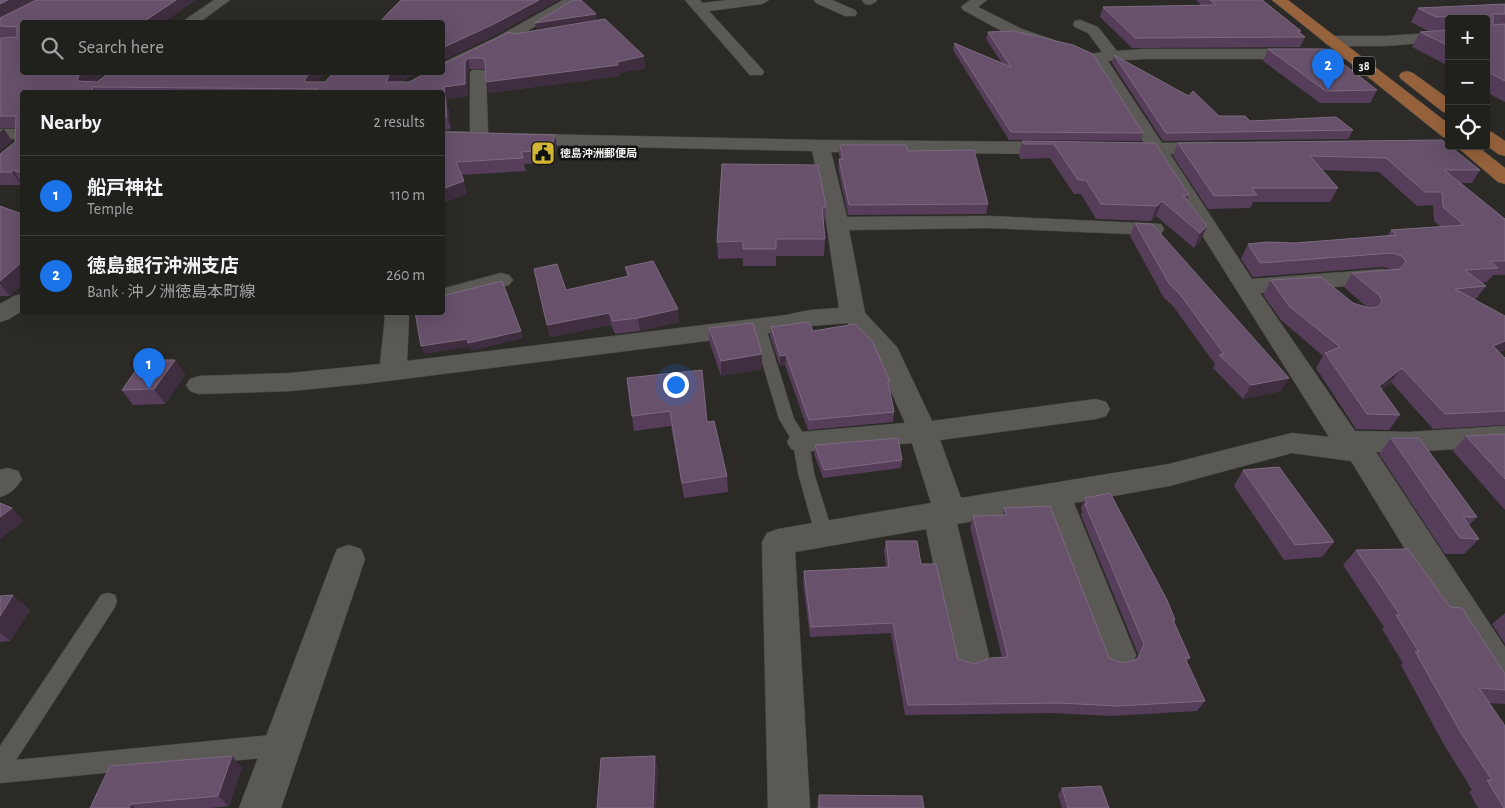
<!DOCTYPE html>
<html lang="en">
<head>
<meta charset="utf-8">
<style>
	body { margin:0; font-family:"Alegreya Sans","Noto Sans JP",sans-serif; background:#282825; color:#f1f3f6 }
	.controls { position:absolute; right:15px; top:15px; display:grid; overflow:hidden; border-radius:5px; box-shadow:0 5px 20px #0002 }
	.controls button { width:45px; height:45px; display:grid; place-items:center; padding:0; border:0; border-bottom:1px solid #3d3e3b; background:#20201c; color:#f1f3f6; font:25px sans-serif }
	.you { position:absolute; left:675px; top:384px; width:18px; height:18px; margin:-12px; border:4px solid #fff; border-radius:50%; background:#1a73e8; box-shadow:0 0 0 8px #1a73e833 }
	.badge { display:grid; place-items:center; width:32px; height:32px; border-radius:50%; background:#1a73e8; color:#fff; font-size:16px; font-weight:700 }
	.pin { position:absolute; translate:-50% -41px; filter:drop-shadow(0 1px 2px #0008) }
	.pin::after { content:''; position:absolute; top:26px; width:18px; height:15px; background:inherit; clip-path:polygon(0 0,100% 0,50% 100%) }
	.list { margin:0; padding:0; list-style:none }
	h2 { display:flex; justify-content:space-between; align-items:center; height:65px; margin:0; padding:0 20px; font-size:21px }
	h2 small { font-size:16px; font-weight:400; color:#a2a3a3 }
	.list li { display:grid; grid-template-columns:32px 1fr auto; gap:15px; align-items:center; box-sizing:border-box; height:80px; padding:0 20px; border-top:1px solid #3d3e3b }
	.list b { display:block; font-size:19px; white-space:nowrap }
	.list p { margin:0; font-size:16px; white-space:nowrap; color:#a2a3a3 }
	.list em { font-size:16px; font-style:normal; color:#a2a3a3 }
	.icon { flex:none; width:28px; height:28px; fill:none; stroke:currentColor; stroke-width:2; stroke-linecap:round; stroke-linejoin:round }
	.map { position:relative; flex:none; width:1505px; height:808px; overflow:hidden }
	.search { position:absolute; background:#20201c; box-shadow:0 5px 20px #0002; left:20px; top:20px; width:425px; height:55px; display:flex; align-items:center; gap:12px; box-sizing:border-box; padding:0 18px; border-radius:5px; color:#a2a3a3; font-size:19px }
	.panel { position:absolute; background:#20201c; box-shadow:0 5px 20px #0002; left:20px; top:90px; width:425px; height:225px; border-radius:5px }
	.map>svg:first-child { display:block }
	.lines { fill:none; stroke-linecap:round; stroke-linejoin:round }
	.lane-casing { stroke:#494945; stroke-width:1 }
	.street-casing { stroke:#494945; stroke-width:1 }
	.primary-casing { stroke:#494945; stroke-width:1 }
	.lane { fill:#5a5955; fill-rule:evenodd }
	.street { fill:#5a5955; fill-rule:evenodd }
	.primary { fill:#96623c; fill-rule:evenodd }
	.wall { fill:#563e5b }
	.shaded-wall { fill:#3e2e3f }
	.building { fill:#67516b; stroke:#7d6a80 }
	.labels { text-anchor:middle; stroke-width:5; stroke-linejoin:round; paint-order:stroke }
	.far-poi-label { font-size:11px; font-weight:bold; fill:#f3f3f0; stroke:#131311; text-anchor:start }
	.shield { fill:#131311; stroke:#b0b0ad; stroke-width:1 }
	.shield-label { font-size:12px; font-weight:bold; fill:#f3f3f0 }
</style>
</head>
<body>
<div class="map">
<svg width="1505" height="808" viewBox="0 0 1505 808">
	<rect width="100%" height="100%" fill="#2b2a26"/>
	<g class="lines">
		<!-- lane casing -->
		<g class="lane-casing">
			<g id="lane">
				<polygon points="758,321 765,325 794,419 809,442 814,473 833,534 830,539 824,541 818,539 815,534 798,473 793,442 779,419 751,325"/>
				<polygon points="108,593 115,595 117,601 115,607 16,760 282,734 290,738 293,745 290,752 282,756 0,783 0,746 101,595"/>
			</g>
		</g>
		<!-- street casing -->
		<g class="street-casing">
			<g id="street">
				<polygon points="214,0 230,0 200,22 184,22 186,19"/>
				<polygon points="563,0 580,0 507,43 448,72 437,72 442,72 442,63 497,37"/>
				<polygon points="685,0 700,0 702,3 729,0 769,0 762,4 709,11 762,69 764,72 762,75 750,75"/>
				<polygon points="814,0 832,0 855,10 857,13 855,16 845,16 816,3"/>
				<polygon points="862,0 876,0 877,1 870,5 865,4"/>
				<path d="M970,0H987L978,7L1022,29L1054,40L1057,43L1054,46C1033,52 983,20 963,10L961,7Z"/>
				<polygon points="1080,20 1098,27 1117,51 1144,49 1348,49 1354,51 1356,54 1354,57 1348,59 1144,59 1108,61 1162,143 1212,142 1219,144 1221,148 1219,152 1212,154 1170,154 1252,279 1383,269 1391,271 1395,276 1391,281 1383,283 1260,293 1355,431 1408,432 1505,426 1505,446 1408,452 1376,452 1505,647 1505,696 1492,691 1351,461 1292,453 1169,486 1074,503 1136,655 1131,667 1118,671 1105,667 1100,655 1045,508 957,524 989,656 984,668 971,672 958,668 953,656 926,529 795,552 810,808 768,808 762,542 767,533 778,529 931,503 912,443 801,452 791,449 787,442 791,435 801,432 905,423 873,351 847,323 810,326 786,331 371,383 291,391 199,394 190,391 186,385 190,379 199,376 291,373 380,364 385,317 382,312 406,312 409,317 407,361 786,315 810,310 839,308 821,188 812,151 442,143 442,131 470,132 470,73 472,70 484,70 486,73 488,133 820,140 1057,142 1064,144 1066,148 1064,152 1057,154 831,152 847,217 989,216 1161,224 1164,229 1161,234 1153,235 989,228 849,230 865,313 897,347 932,421 1096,399 1106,402 1110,409 1106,416 1096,419 940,440 961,498 1169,464 1292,433 1329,437 1151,154 1116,153 1114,149 1116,145 1144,143 1090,57 1092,54 1102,52 1088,33 1075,27 1073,24 1075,21"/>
				<polygon points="1449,32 1449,41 1385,46 1331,46 1326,44 1323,41 1326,38 1331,36 1385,36"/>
				<rect x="0" y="129" width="22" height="10"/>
				<polygon points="501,273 509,275 513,280 509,285 442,303 442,289"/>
				<polygon points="22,294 22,311 9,319 0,322 0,304 14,296"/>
				<path d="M7,468L18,471L22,479C16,489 11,493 0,497V470Z"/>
				<polygon points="349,545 361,549 365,559 281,808 239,808 333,559 337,549"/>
			</g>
		</g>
		<!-- primary casing -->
		<g class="primary-casing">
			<g id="primary">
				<polygon points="1272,0 1288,0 1449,124 1449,138 1443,137"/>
				<polygon points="1407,71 1413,73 1449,99 1449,113 1443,112 1401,79 1399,76 1401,73"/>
				<polygon points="1486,131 1492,132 1505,141 1505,156 1498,154 1486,145"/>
				<polygon points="1456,146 1477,146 1505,168 1505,184 1498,182"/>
			</g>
		</g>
		<!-- lane -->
		<use href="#lane" class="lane"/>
		<!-- street -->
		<use href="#street" class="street"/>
		<!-- primary -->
		<use href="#primary" class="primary"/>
	</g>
	<!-- wall -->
	<g class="wall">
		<polygon points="0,0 4,16 36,0 195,0 164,22 22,22 22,72 106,72 93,82 97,82 110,72 325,72 317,82 325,82 334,72 418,72 401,82 409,82 442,65 514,34 583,22 536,29 597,20 644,56 645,68 619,73 620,76 489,93 486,82 486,69 470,69 468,73 468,96 447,99 451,129 442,130 442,92 22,92 22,184 21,183 21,185 0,185 0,154 15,142 15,128 0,128 0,38 15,37 0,37"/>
		<polygon points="1196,0 1262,0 1301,31 1300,34 1305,37 1300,47 1132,48 1100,17 1103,7 1201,5"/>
		<polygon points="1505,4 1505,102 1486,92 1486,19 1449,19 1449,66 1412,47 1420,32 1428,31 1411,22 1418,8"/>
		<polygon points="988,32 1143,133 1141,141 1009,140 953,50 954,43 1002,63 986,39"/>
		<polygon points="1268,49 1377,90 1370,103 1320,103 1263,61"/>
		<polygon points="1114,55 1219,116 1250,121 1353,130 1348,139 1163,141 1112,63"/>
		<polygon points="442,132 557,147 553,163 524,164 526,171 461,175 467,194"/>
		<polygon points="1442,140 1480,170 1472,183 1461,183 1505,219 1505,275 1493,275 1487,282 1481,283 1486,286 1475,300 1505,316 1505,350 1500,352 1505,358 1505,425 1433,429 1391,382 1382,390 1400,415 1389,430 1356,429 1316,368 1323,356 1281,320 1263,295 1271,280 1368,308 1344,287 1352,273 1391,269 1383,267 1253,277 1241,259 1248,244 1295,243 1387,236 1391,230 1441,227 1434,221 1433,205 1417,206 1379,172 1322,170 1338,188 1330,202 1253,202 1250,208 1208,209 1173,156 1178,143"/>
		<polygon points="1022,141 1155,143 1189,195 1187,200 1207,226 1200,242 1194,248 1156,216 1151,221 1096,219 1081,194 1074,194 1050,158 1021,159 1019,156"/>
		<polygon points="840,145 908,151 988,204 986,214 848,215 838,168 839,159 840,159 839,154"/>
		<polygon points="722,164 826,207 824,224 825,239 824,256 776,256 776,266 743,266 743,258 718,259 717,242"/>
		<polygon points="0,206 10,296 0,296"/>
		<polygon points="1135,223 1281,391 1243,399 1213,368 1215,364 1173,306 1164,298 1130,236"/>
		<polygon points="625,267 679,322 640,331 615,334 611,325 550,337 534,269 566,290 627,277"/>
		<polygon points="771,327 813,331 890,382 889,387 894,412 893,422 808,430 785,365 780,366 770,336"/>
		<polygon points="709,328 762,369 721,376 710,344"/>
		<polygon points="175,360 185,375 165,404 133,405 122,390"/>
		<polygon points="627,378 707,422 727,476 728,492 684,498 671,426 634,431"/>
		<polygon points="1505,434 1505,510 1453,451 1466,436"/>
		<polygon points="1391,438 1477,517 1469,525 1479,539 1464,554 1445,554 1379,454"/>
		<polygon points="815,446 902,460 901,468 823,478 814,454"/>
		<polygon points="1243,470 1334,542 1322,557 1284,560 1234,486"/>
		<polygon points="1085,498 1175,620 1174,622 1190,658 1187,662 1205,701 1197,711 1111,716 1054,713 905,715 891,633 810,637 803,582 804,571 886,567 884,551 886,541 921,564 958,659 975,664 1002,657 970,527 973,516 1002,515 1004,508 1109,658 1123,663 1135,660 1138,654 1081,515 1082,512 1081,508"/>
		<polygon points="1356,550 1450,607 1505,674 1505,704 1489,703 1505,808 1478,808 1469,792 1472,790 1443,743 1401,665 1403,663 1382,629 1384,627 1343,565"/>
		<polygon points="0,596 30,610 10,641 0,642"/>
		<polygon points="1505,613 1505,644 1492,624"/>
		<polygon points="242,767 229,806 211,808 90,808"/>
		<polygon points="1062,788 1109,808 1062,808 1058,795"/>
		<polygon points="819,795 924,808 817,808"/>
	</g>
	<!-- shaded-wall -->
	<g class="shaded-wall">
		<polygon points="8,0 34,0 0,18 0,4"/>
		<polygon points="176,0 195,0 164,22 143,22"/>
		<polygon points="539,0 559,0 496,35 442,61 442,48"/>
		<polygon points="596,14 597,20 536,29 535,23"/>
		<polygon points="644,56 645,68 619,73 620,76 489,93 486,82 617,62"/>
		<polygon points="468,58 470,69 468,73 468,96 447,99 451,129 447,117 444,87 465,62"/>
		<polygon points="83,72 106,72 86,86 77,81 79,75"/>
		<polygon points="311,72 325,72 311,89 305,82 305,79"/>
		<polygon points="393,72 418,72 392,86 386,82 389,75"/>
		<polygon points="93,87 96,92 92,92"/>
		<polygon points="4,129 12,141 0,151 0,132"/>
		<polygon points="555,135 557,147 553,163 551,150"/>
		<polygon points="13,170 21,183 21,185 12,172"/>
		<polygon points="464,181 467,194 442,204 442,189"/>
		<polygon points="1162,201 1156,216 1151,221 1157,206"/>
		<polygon points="1207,226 1200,242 1194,248 1200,233"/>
		<polygon points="22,262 22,285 10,296 0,284 0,281"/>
		<polygon points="678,309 679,322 640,331 638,318"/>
		<polygon points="609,313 611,325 550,337 547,325"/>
		<polygon points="521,331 523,338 471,351 470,347 424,354 421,346"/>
		<polygon points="1505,341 1505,350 1482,361 1493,346"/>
		<polygon points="762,354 762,369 721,376 721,361"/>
		<polygon points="786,355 785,365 780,366 780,356"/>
		<polygon points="175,360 185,375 165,404 154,389"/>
		<polygon points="1402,368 1391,382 1368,401 1379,386"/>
		<polygon points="1289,378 1281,391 1243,399 1251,385"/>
		<polygon points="12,508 24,521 0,539 0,517"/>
		<polygon points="13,595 30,610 10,641 0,633 0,616"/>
		<polygon points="232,756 242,767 229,806 218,796"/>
		<polygon points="655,756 658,769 656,808 653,808"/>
		<polygon points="131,804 135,808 129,808"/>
	</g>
	<!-- building -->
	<g class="building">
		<polygon points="0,0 8,0 0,4"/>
		<polygon points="36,0 176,0 143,22 22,22 22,72 83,72 79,75 77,81 97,82 110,72 311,72 305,79 305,82 325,82 334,72 393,72 389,75 386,82 409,82 428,72 442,72 442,65 509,32 514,34 605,19 644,56 617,62 618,65 486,82 485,62 483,58 468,58 465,62 465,84 444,87 447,117 442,117 442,92 313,92 317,89 93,87 92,92 22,92 22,173 13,170 12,172 0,172 0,154 15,142 16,116 0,116 0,38 17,37 17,27 0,26 0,18"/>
		<polygon points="401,0 539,0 494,24 442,48 442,22 380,22 388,13"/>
		<polygon points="573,0 581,0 596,14 535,23"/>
		<polygon points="1210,0 1262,0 1301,31 1297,31 1305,37 1135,38 1103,7 1216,5"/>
		<polygon points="1505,4 1505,14 1493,14 1493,25 1505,24 1505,81 1486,71 1486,19 1458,19 1458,16 1436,17 1418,8"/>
		<polygon points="1449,30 1449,46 1420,32"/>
		<polygon points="1014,31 1073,45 1093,54 1143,133 1011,132 954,43 1011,67 988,32"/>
		<polygon points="1268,49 1324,49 1377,90 1326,91"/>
		<polygon points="1114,55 1183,93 1189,96 1193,91 1219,116 1245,116 1250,121 1336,117 1353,130 1166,133"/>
		<polygon points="442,132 555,135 551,150 521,152 523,158 456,162 464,181 442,189"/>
		<polygon points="1442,140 1480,170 1444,170 1505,219 1505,261 1490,261 1498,268 1465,270 1486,286 1455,289 1505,316 1505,341 1493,346 1505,358 1505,411 1445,414 1402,368 1379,386 1400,415 1367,414 1325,353 1340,347 1289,306 1271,280 1321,277 1353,303 1369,308 1378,307 1382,301 1379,295 1352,273 1400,269 1406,262 1402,256 1392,253 1260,263 1248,244 1267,242 1295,243 1397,235 1391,230 1464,225 1443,207 1442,192 1425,192 1386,158 1310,156 1338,188 1252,188 1257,195 1214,196 1178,143"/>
		<polygon points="1022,141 1155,143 1189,195 1183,195 1207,226 1200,233 1162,201 1157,206 1101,204 1086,180 1078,180 1054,144 1024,144"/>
		<polygon points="840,145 906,145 908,151 974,150 988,204 849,205 839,159 843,159"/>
		<polygon points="722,164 818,165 826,207 822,208 825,239 776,239 776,249 743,249 743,241 717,242"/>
		<polygon points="0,206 22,214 22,262 0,281"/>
		<polygon points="1135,223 1152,224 1289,378 1251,385 1219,355 1224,354 1179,293 1170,285"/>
		<polygon points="653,261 678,309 638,318 613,321 609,313 547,325 534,269 557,264 566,290 629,276 625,267"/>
		<polygon points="502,281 521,331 468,343 467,339 421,346 415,312 442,312 442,296"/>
		<polygon points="809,322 813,331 855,324 873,342 890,382 888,382 894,412 809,420 786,355 780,356 771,327"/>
		<polygon points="753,323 762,354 721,361 709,328"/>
		<polygon points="143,360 175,360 154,389 122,390"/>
		<polygon points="702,370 707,422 714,421 727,476 682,483 670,411 632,416 627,378"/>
		<polygon points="1505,434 1505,479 1466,436"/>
		<polygon points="898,438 902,460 824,470 815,446 817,445"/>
		<polygon points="1391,438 1419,438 1477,517 1463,517 1479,539 1460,538"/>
		<polygon points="1279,467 1334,542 1295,545 1243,470"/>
		<polygon points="1110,493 1167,600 1175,620 1173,620 1190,658 1185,658 1205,701 1118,706 1059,703 908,705 893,623 811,627 804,571 889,567 886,541 917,541 921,564 936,564 958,659 975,664 990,658 1008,657 973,516 1007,515 1004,508 1050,506 1109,658 1123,663 1138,659 1144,644 1085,504 1087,504 1085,498"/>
		<polygon points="0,503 12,508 0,517"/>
		<polygon points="1408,549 1450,607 1462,608 1505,674 1505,690 1479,688 1505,726 1505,808 1504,808 1487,780 1492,780 1460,731 1415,651 1419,652 1396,615 1400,615 1356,550"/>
		<polygon points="13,595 0,616 0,596"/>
		<polygon points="232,756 218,796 131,804 129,808 90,808 110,766"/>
		<polygon points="655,756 653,808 597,808 601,758"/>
		<polygon points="1101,786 1109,808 1068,808 1062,788"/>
		<polygon points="819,795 922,796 924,808 819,808"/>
	</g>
	<!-- icons -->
	<defs>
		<g id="civic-square" transform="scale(1.25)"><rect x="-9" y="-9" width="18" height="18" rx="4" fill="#d3b635" stroke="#131311"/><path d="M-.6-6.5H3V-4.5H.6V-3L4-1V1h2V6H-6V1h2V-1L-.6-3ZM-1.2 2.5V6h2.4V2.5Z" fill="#111"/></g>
	</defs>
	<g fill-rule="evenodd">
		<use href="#civic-square" x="543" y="153"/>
	</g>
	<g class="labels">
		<!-- far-poi labels -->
		<g class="far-poi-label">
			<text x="560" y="157">徳島沖洲郵便局</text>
		</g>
		<!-- shield labels -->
		<rect class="shield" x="1353" y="56.5" width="22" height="19" rx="4"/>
		<g class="shield-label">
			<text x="1364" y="70">38</text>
		</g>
	</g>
</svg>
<div class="controls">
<button>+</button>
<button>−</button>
<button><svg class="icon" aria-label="locate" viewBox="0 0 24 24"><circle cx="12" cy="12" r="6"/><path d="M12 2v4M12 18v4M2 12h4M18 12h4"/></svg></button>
</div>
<div class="you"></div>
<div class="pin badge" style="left:149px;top:389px">1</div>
<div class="pin badge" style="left:1328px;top:90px">2</div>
<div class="search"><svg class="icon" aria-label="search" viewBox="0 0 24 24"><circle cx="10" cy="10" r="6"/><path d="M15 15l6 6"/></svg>Search here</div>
<section class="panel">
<h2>Nearby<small>2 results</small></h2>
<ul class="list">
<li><span class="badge">1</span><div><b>船戸神社</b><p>Temple</p></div><em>110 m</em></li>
<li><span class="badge">2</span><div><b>徳島銀行沖洲支店</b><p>Bank · 沖ノ洲徳島本町線</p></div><em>260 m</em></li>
</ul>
</section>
</div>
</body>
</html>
